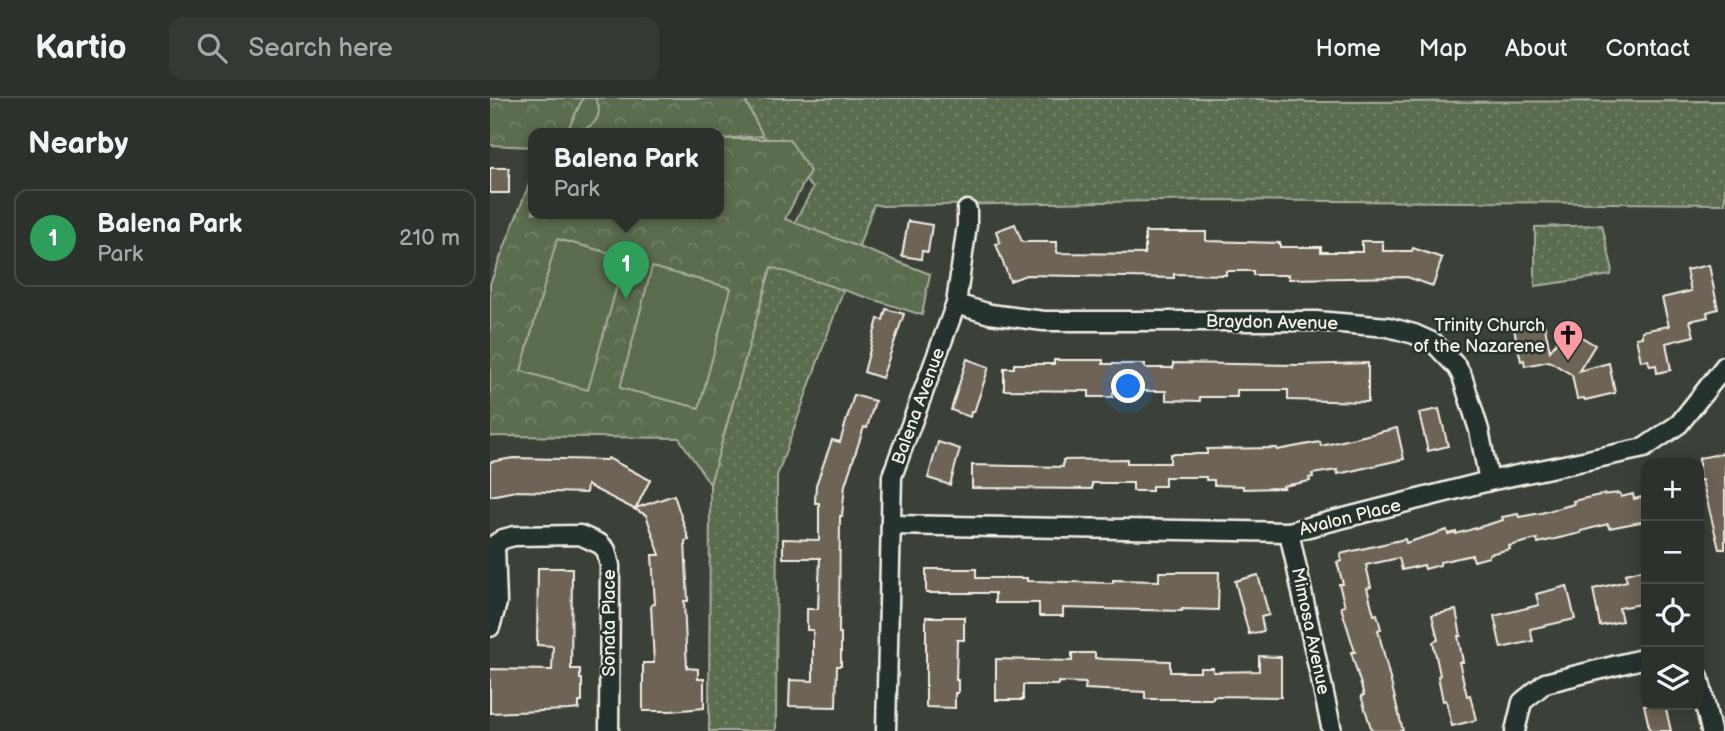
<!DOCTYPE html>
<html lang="en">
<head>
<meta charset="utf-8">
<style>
	body { margin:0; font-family:"Balsamiq Sans",sans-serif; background:#343933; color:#f1f3f6 }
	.controls { position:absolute; right:21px; bottom:21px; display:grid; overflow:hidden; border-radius:14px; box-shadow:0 4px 18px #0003 }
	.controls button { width:63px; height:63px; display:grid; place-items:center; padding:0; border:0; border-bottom:2px solid #484c47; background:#2c312b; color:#f1f3f6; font:35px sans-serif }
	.you { position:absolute; left:639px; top:289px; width:24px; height:24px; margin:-18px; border:5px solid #fff; border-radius:50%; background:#1a73e8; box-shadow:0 0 0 10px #1a73e833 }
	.badge { display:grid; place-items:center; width:46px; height:46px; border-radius:50%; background:#ea580c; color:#fff; font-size:23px; font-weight:700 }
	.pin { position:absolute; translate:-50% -58px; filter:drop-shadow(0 2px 4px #0008) }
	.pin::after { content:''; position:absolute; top:37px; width:24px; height:21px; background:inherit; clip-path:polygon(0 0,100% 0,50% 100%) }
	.popup { position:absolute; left:38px; top:30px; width:196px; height:91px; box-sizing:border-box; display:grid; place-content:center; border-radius:14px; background:#2c312b; filter:drop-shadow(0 2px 5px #0005); font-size:23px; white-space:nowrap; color:#a6a9a9 }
	.popup b { font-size:26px; color:#f1f3f6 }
	.popup::after { content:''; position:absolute; left:50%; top:100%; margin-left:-14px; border:14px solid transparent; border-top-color:#2c312b }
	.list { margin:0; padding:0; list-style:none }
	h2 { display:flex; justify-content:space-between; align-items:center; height:91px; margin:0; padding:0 28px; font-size:30px }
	h2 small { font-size:23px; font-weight:400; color:#a6a9a9 }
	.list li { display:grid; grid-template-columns:46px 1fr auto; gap:21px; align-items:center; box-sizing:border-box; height:98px; margin:0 14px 14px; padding:0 14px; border:2px solid #484c47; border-radius:14px }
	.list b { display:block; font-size:26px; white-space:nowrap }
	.list p { margin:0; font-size:23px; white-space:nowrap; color:#a6a9a9 }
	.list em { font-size:23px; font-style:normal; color:#a6a9a9 }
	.icon { flex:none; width:38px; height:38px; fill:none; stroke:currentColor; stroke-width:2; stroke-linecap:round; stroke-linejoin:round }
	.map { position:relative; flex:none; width:1235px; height:633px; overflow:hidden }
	header { display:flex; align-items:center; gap:42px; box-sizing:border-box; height:98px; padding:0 35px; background:#2c312b; border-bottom:2px solid #484c47 }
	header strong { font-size:33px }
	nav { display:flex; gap:38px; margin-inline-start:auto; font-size:24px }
	.search { width:490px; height:63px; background:#343933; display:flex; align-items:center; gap:18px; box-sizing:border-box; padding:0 24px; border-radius:14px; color:#a6a9a9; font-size:26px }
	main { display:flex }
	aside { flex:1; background:#2c312b }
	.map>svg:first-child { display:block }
	.grass { fill:url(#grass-dots); stroke:#a8ae9c; stroke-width:2 }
	.forest { fill:url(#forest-crowns); stroke:#a8ae9c; stroke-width:2 }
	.pitch { fill:#5b6c4f; stroke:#a8ae9c; stroke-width:2 }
	.building { fill:#6d6356; stroke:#f4f1e8; stroke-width:2 }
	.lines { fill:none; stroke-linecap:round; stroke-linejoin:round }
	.street-casing { stroke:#f4f1e8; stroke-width:23 }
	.street { stroke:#26332d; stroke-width:18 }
	.labels { text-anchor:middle; stroke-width:5; stroke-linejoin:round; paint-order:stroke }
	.street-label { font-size:18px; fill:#f4f1e8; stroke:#26332d }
	.poi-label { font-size:18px; fill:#f4f1e8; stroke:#26332d; text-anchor:end }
</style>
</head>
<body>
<header>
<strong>Kartio</strong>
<div class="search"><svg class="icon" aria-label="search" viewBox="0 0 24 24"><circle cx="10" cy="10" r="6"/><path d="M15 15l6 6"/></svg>Search here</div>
<nav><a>Home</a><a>Map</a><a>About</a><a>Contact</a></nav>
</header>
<main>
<aside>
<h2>Nearby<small></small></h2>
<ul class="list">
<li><span class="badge" style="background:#2e9e5b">1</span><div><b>Balena Park</b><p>Park</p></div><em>210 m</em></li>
</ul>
</aside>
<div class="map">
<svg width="1235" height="633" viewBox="0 0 1235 633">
	<defs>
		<pattern id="grass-dots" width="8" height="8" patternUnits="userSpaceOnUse" patternTransform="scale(1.75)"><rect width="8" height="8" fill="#5b6c4f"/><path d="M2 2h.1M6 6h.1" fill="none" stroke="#738168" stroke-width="1.8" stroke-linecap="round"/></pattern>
		<pattern id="forest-crowns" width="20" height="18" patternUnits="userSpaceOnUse" patternTransform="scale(1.75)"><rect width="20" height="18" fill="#5b6c4f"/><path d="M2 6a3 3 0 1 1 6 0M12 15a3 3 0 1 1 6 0" fill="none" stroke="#738168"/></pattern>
	</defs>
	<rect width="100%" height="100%" fill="#3b4139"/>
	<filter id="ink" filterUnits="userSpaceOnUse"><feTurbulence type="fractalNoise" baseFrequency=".0143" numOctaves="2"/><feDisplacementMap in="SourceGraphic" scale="14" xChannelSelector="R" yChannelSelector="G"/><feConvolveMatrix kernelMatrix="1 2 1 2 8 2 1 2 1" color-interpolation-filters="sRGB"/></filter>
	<g filter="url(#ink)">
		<!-- grass -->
		<g class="grass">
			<polygon points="253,0 752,0 820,4 1235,3 1235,106 724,102 392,108 384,106 287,378 286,633 219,633 220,386 281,169 323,90 273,38"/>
			<polygon points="1112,127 1122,169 1121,177 1045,188 1045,129"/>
		</g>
		<!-- forest -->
		<polygon class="forest" points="0,0 254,0 273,38 230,41 299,41 320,73 295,121 440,176 432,217 281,169 220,386 189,340 0,338 0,186 43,76 43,115 229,115 229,35 43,35 43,49 0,47"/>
		<!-- pitch -->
		<g class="pitch">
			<path d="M93,0H105C117,19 99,37 79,29Z"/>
			<polygon points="67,141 135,159 98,292 31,273"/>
			<polygon points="162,169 241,190 209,310 130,290"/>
		</g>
		<!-- building -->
		<g class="building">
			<rect x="0" y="70" width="19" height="25"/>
			<polygon points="418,123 442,127 438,154 432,153 431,161 412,158"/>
			<polygon points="525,126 532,144 567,144 567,155 655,156 655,134 716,134 716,143 790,145 790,149 831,149 831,154 872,154 872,143 893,143 893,153 922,153 923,150 952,160 943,188 917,179 799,181 799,177 763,177 763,173 736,173 736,177 684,176 684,180 536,177 520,183 506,146 510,145 506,133"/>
			<polygon points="1219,167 1228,211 1217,214 1218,219 1200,223 1204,238 1176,245 1181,272 1167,275 1166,267 1160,268 1158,262 1151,263 1146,240 1152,239 1152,233 1179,228 1172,200 1201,193 1196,172"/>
			<polygon points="396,211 414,216 392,280 374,274 388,221 393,222"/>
			<polygon points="1054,225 1060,253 1076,230 1105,247 1089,273 1119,265 1125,295 1095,302 1094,300 1087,301 1082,277 1059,263 1035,268 1034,262 1031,263 1024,231"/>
			<polygon points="477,261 499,269 484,314 481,314 480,319 461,312"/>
			<polygon points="564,262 613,262 613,266 655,266 655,270 683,270 683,265 809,267 878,265 878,304 798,302 798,292 747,292 747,299 710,299 710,303 676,302 676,293 629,293 623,294 623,299 599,299 599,293 514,292 514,270 524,270 524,266 564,266"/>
			<polygon points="364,297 385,303 377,330 374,329 355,387 352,418 350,418 349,535 351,535 351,568 347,568 346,609 299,608 300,582 323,583 323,532 317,532 317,511 328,511 330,460 293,460 293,441 329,442 329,405 325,405 326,387 342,342 350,344"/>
			<polygon points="949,311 958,348 938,353 929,315"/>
			<polygon points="907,330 914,361 848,376 847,372 822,376 823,379 819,380 820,383 793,388 794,390 753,391 753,388 724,387 724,382 716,382 716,379 675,379 675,388 662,388 662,393 643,393 643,385 602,385 602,391 482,390 482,367 573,369 573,362 637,361 637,365 680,365 680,356 717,356 717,351 787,350 787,352 830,344 831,348"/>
			<polygon points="448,344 470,351 460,387 438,380"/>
			<polygon points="1235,355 1235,451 1229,451 1212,382 1209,383 1209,360"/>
			<polygon points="23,360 117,362 118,360 160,382 146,410 184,397 199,442 195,443 198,503 194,503 197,570 208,571 208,581 214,581 214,610 181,613 153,613 153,565 164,565 161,507 165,506 162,457 170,457 156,417 97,387 96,395 26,393 0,398 0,364"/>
			<polygon points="1130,395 1131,399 1143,396 1144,401 1152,399 1156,423 1119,430 1118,426 1091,433 1091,435 1048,445 1047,441 1019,448 1020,451 999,456 999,459 984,463 982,457 950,464 950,467 935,471 934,467 912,472 909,460 876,467 881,489 877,490 884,517 887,516 891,531 888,532 913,633 882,633 871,598 874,597 861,554 865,554 851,509 855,508 849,486 853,486 847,464 852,463 850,456 915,441 916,445 957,432 958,436 966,434 966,436 1013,422 1012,419 1028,416 1029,419 1051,415 1084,406 1083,403 1110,397"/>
			<polygon points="48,470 82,470 81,571 90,571 90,581 92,581 92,604 89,604 89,611 79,612 0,615 0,571 62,572 63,548 47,547"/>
			<polygon points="436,471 486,471 486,480 537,480 537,483 623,485 623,482 669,483 669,474 729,474 728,512 692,511 692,513 573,510 573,518 549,518 549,505 505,505 505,495 436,495"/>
			<polygon points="1156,471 1156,505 1129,510 1132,523 1110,528 1103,491 1137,483 1135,476"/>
			<polygon points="768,477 779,517 771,519 774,533 759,536 745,483"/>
			<polygon points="1077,488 1085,521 1040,531 1043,543 1011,550 1004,518 1049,507 1046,496"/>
			<polygon points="966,512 971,538 968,538 973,564 969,564 977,598 980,597 986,622 962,628 956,602 953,603 948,578 950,577 943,544 948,542 942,517"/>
			<polygon points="436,519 474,519 474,542 467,542 466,582 468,582 468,595 465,595 465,610 436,609"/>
			<polygon points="582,555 605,555 605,560 613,561 680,563 680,574 710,574 710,570 723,570 723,574 769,573 769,558 791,559 791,599 723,598 723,601 655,601 655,594 595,591 596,585 568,584 568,587 533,587 533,602 506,602 506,561 582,563"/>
			<polygon points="1154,607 1175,607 1181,633 1160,633"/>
		</g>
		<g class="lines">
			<!-- street casing -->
			<g class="street-casing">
				<g id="street">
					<polyline points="466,206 500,216 554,223 826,223 898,229 924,236 944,245 967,269 972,278 989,332 999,383"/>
					<polyline points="401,427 799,434 999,383 1154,350 1189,326 1235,268"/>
					<polyline points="799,434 842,633"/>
					<polyline points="0,450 13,441 24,438 90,437 110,446 116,452 120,468 119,633"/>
					<polyline points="0,529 7,505 5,447"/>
					<polyline points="1209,579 1221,633"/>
					<polyline points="396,633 402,378 466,206 477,127 477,112"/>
					<polyline points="1025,633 1032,604 1055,585 1156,560"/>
				</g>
			</g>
			<!-- street -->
			<use href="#street" class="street"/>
		</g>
	</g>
	<!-- icons -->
	<defs>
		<g id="church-pin" transform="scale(1.575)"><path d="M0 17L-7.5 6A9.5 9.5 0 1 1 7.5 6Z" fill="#ff9aa2" stroke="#26332d"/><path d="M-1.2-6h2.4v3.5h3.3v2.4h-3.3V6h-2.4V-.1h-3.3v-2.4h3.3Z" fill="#111"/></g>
	</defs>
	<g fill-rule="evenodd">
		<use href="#church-pin" x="1078" y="237"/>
	</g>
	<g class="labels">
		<!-- street labels -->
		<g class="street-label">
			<text transform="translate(782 224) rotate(1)" y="6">Braydon Avenue</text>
			<text transform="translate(428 308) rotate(-70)" y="6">Balena Avenue</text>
			<text transform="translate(860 419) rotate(-14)" y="6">Avalon Place</text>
			<text transform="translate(119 525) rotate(-90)" y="6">Sonata Place</text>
			<text transform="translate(821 533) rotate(78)" y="6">Mimosa Avenue</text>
		</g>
		<!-- poi labels -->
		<g class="poi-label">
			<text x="1055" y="233">Trinity Church<tspan x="1055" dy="21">of the Nazarene</tspan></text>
		</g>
	</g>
</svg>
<div class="controls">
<button>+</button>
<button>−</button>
<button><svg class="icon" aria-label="locate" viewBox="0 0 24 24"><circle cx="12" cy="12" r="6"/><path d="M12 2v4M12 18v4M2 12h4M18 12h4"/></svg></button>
<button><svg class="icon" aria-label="layers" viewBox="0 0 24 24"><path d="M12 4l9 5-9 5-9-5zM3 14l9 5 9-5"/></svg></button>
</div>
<div class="you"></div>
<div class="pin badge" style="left:136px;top:201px;background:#2e9e5b">1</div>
<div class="popup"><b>Balena Park</b>Park</div>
</div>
</main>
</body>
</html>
